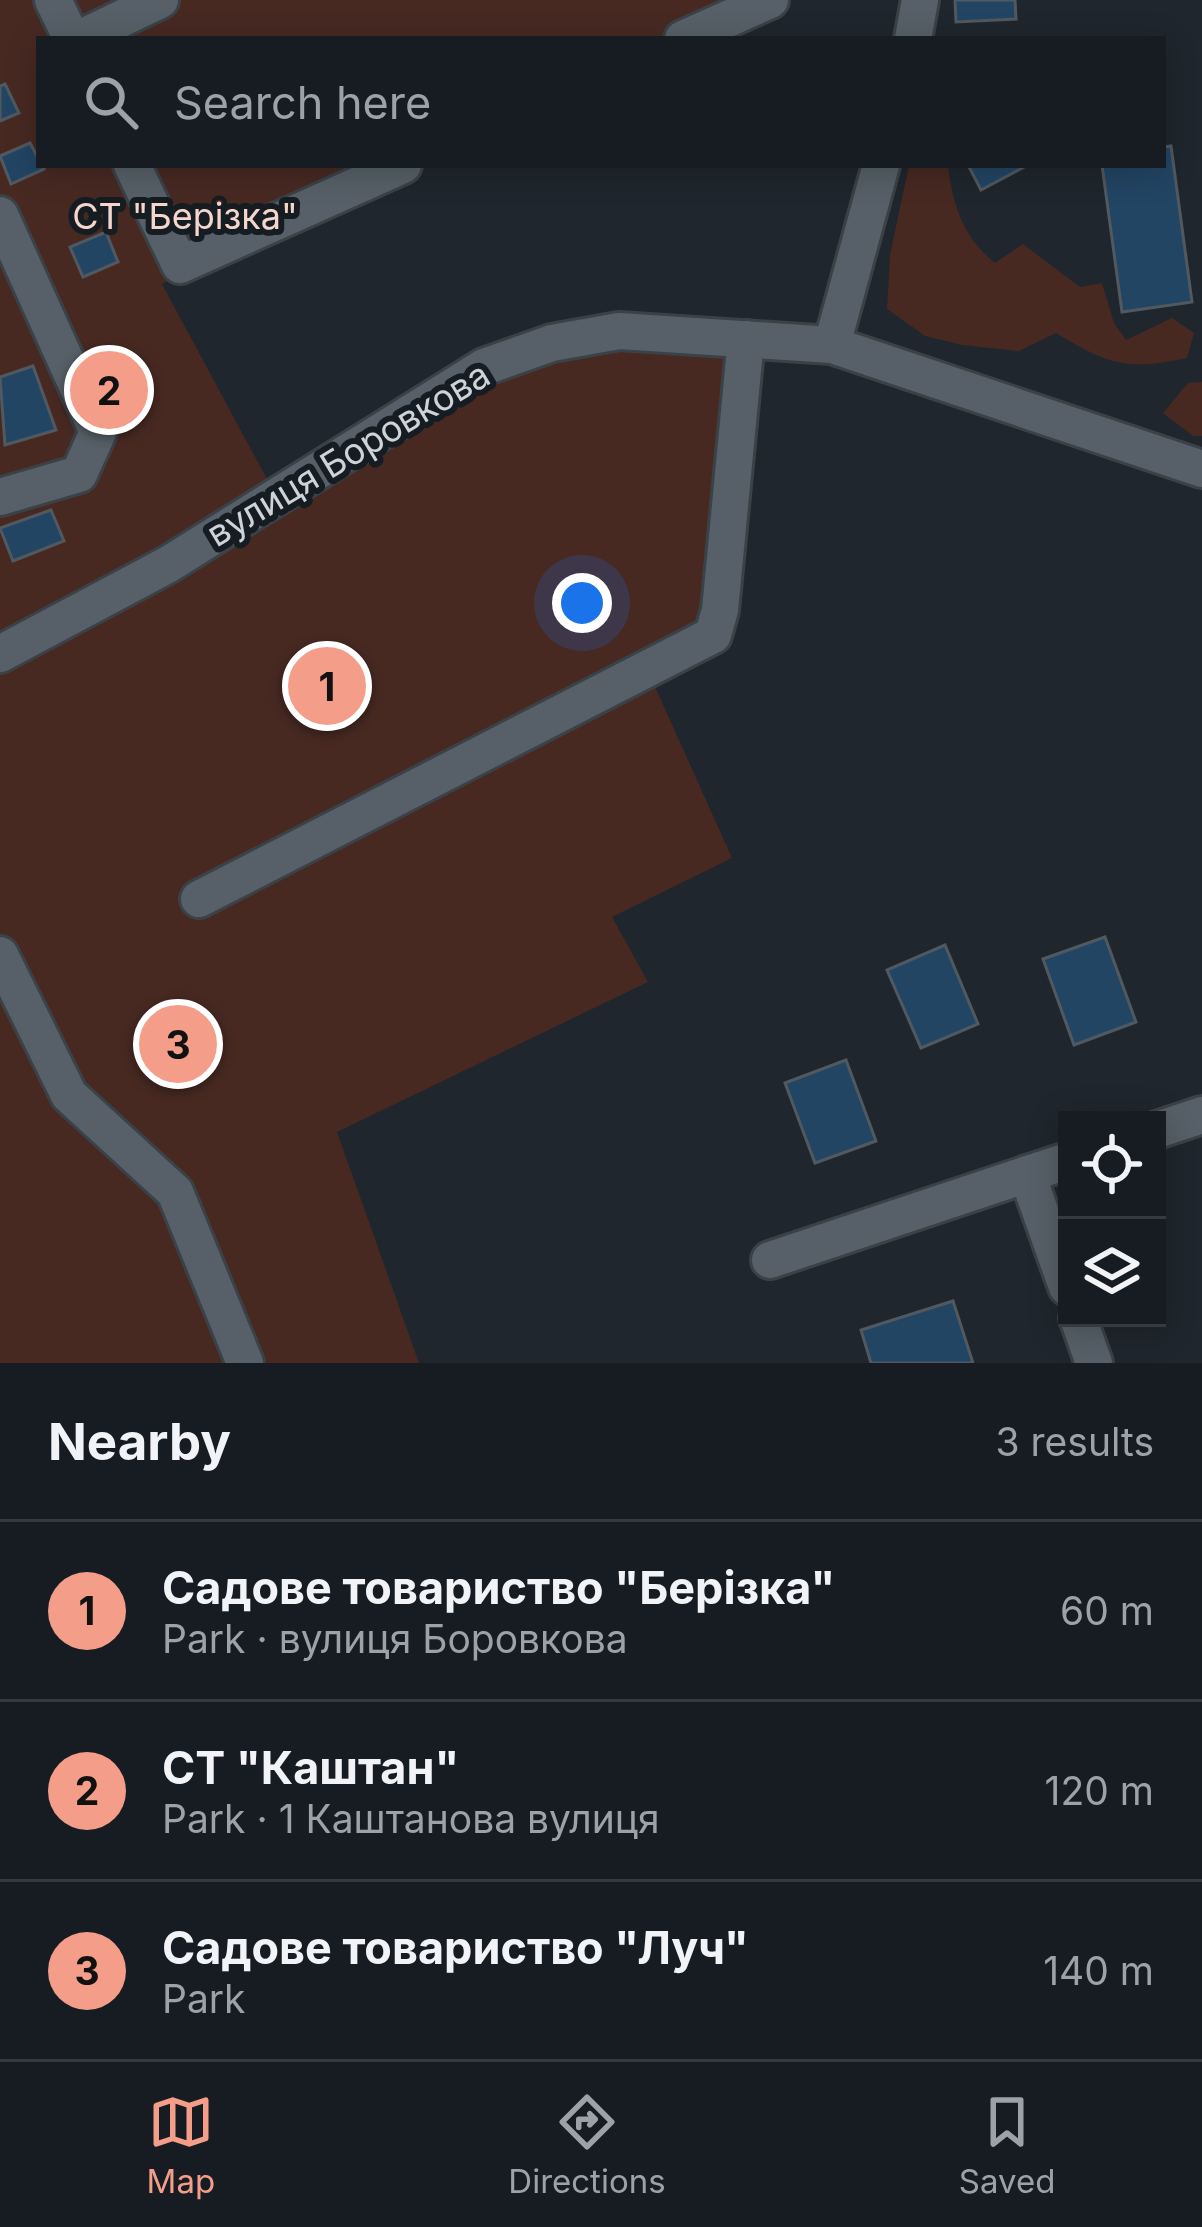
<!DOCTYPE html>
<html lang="en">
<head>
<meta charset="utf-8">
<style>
	body { margin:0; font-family:Inter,sans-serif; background:#20252a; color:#f1f3f6 }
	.controls { position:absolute; right:36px; bottom:36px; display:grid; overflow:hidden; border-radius:0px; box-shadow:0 6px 30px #0003 }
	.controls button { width:108px; height:108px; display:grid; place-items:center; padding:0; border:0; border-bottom:3px solid #363a40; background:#171c22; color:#f1f3f6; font:60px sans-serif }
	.you { position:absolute; left:582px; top:603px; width:42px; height:42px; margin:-30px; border:9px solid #fff; border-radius:50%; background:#1a73e8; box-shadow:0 0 0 18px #1a73e833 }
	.badge { display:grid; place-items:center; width:78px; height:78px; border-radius:50%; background:#f49e8a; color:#111; font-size:39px; font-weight:700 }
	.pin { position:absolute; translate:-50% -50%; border:6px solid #fff; box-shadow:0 3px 12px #0006 }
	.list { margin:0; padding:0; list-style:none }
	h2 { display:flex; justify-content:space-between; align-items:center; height:156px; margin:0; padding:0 48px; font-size:51px }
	h2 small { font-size:39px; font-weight:400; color:#9ea1a5 }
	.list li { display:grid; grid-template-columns:78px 1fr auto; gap:36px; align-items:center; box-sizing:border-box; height:180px; padding:0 48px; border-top:3px solid #363a40 }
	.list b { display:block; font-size:45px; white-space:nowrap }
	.list p { margin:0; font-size:39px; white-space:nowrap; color:#9ea1a5 }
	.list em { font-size:39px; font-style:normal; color:#9ea1a5 }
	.icon { flex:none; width:66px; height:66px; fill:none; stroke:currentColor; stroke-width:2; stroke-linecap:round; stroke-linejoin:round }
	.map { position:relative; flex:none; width:1202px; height:1363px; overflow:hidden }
	.search { position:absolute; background:#171c22; box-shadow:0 6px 30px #0003; left:36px; right:36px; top:36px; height:132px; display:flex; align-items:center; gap:30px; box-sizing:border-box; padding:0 42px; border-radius:0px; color:#9ea1a5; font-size:45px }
	.sheet { height:696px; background:#171c22 }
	nav { display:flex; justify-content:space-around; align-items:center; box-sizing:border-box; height:168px; border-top:3px solid #363a40; background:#171c22; font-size:33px; color:#9ea1a5 }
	nav a { display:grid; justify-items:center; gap:6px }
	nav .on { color:#f49e8a }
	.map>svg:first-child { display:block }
	.green { fill:#472922 }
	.building { fill:#224564; stroke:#505860; stroke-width:3 }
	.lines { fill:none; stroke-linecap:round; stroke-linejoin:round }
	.minor-casing { stroke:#3b4247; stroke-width:42 }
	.minor { stroke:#576068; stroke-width:36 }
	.labels { text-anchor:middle; stroke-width:12; stroke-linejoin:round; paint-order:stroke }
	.park-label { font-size:36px; fill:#f6d5cd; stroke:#151d23 }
	.street-label { font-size:36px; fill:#ced3d7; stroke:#151d23 }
</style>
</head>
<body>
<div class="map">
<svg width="1202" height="1363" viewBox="0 0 1202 1363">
	<rect width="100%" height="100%" fill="#1f262d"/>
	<!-- green -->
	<g class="green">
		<polygon points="0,0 774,0 690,39 39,39 39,165 418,165 162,284 276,496 552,343 746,339 720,610 648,671 732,858 612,917 648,982 337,1132 419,1363 0,1363"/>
		<path d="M909,165H948C953,206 963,237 995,263L1023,244L1080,287L1102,283L1114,323L1126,340L1172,318L1194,333L1187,358C1127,371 1109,365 1056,333L1019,351L962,345L925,336L887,309L890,255Z"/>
		<polygon points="1202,382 1202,436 1193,436 1163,413 1188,383"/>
	</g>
	<!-- building -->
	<g class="building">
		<polygon points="955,0 1015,0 1016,19 956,22"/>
		<polygon points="5,84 19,113 0,121 0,86"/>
		<polygon points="30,143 44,169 11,184 0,156"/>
		<polygon points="1171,146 1192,302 1122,312 1102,165 1163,165 1163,147"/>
		<polygon points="968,165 1028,165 981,190"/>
		<polygon points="106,232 118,262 83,277 70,247"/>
		<polygon points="33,366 56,430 5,445 0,377"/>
		<polygon points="51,510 64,541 13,561 0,528"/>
		<polygon points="1105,937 1136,1022 1074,1045 1043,959"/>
		<polygon points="945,945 978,1024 921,1048 887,970"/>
		<polygon points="846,1060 876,1141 815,1163 785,1083"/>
		<polygon points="953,1301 973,1363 871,1363 861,1330"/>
	</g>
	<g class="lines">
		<!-- minor casing -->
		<g class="minor-casing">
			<g id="minor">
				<polyline points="53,0 72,39"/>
				<polyline points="79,39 160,0"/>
				<polyline points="683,39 770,0"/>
				<polyline points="913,39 920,0"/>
				<polyline points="132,165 180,265 403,165"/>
				<polyline points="0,215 98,432 79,474 0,497"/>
				<polyline points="832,345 881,165"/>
				<polyline points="0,654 169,564 484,367 552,343 619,331 832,345 1202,469"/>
				<polyline points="199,899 713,635 720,610 746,339"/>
				<polyline points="0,955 69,1095 175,1192 245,1363"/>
				<polyline points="1157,1130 1202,1115"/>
				<polyline points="1027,1174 1067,1287"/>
				<polyline points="770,1260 1067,1161"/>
				<polyline points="1078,1318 1094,1363"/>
			</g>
		</g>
		<!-- minor -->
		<use href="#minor" class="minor"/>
	</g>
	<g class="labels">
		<!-- park labels -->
		<g class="park-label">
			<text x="185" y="229">СТ "Берізка"</text>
		</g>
		<!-- street labels -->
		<g class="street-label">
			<text transform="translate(348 454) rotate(-31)" y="13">вулиця Боровкова</text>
		</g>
	</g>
</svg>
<div class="controls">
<button><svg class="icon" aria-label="locate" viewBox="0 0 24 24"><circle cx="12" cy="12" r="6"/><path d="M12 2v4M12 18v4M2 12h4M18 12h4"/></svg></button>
<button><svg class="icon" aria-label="layers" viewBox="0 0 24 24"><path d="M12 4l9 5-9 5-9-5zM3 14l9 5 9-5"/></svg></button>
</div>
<div class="you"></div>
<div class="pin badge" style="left:327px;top:686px">1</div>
<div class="pin badge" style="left:109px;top:390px">2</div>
<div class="pin badge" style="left:178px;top:1044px">3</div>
<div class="search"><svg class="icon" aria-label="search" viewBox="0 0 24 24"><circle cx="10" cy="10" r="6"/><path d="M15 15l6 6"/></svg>Search here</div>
</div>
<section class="sheet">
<h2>Nearby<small>3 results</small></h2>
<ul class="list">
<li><span class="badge">1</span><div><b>Садове товариство &quot;Берізка&quot;</b><p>Park · вулиця Боровкова</p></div><em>60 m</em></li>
<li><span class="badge">2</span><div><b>СТ &quot;Каштан&quot;</b><p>Park · 1 Каштанова вулиця</p></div><em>120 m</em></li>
<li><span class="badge">3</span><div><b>Садове товариство &quot;Луч&quot;</b><p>Park</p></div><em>140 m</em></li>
</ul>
</section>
<nav>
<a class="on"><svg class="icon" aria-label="map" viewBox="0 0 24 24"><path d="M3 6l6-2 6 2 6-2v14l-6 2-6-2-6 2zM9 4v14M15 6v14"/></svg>Map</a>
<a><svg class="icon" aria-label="directions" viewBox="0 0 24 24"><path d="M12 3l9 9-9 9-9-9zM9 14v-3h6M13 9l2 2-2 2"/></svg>Directions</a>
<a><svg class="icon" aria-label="saved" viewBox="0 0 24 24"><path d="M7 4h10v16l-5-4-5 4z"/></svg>Saved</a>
</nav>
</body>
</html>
